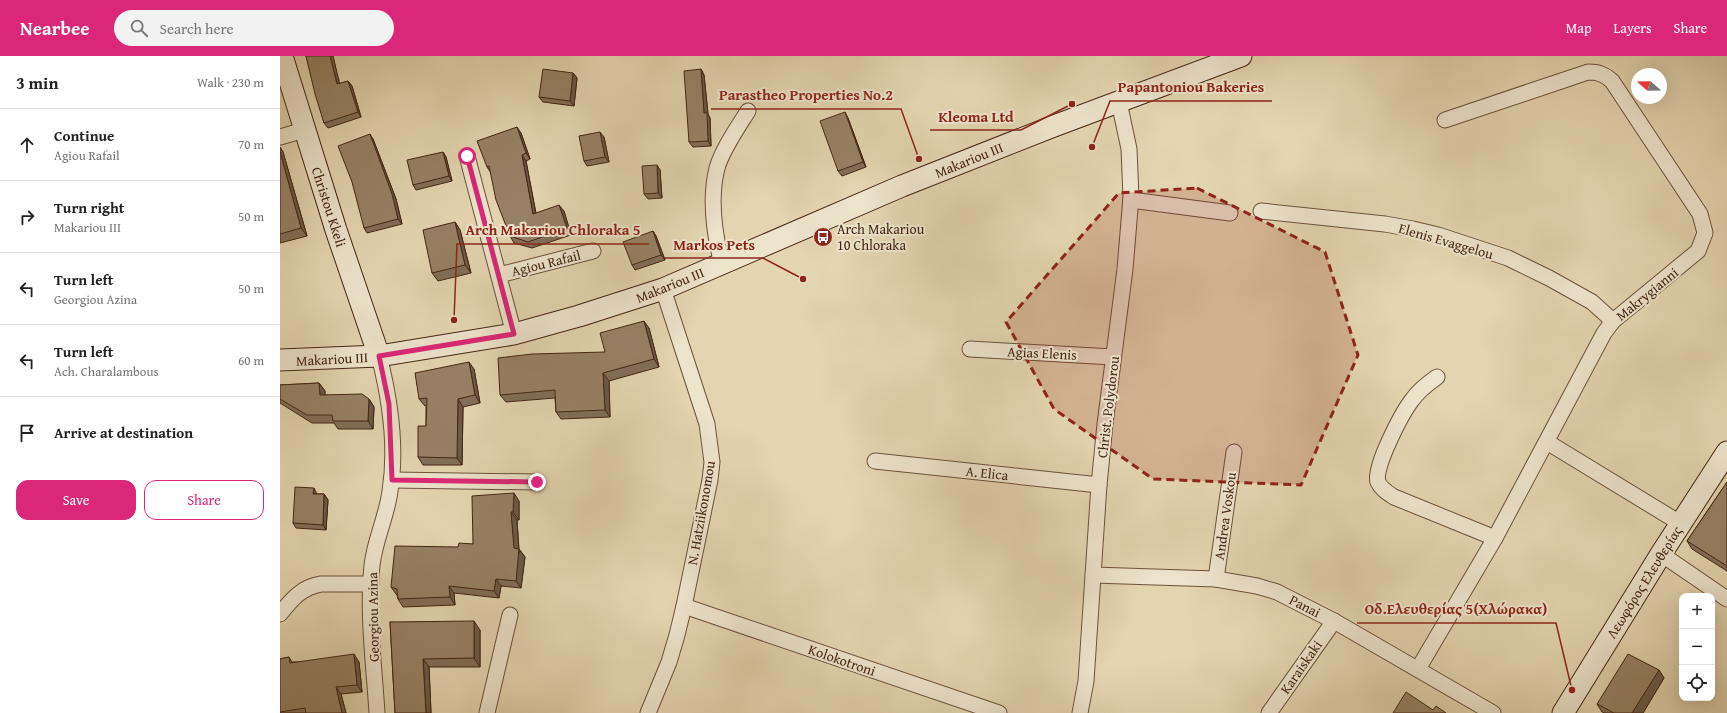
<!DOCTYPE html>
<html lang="en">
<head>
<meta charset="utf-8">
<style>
	body { margin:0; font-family:"Gentium Book Plus",serif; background:#f2f2f2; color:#222 }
	.controls { position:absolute; right:12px; bottom:12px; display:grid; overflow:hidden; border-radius:8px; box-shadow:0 4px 16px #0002 }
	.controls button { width:36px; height:36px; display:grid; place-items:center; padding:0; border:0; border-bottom:1px solid #e0e0e0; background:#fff; color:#222; font:20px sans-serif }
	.compass { position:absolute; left:1351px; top:12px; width:36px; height:36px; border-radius:50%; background:#fff; box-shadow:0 4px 16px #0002; rotate:290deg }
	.stop { position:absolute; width:12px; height:12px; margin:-9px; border:3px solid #db2777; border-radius:50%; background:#fff }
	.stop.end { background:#db2777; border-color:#fff; box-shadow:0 1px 4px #0008 }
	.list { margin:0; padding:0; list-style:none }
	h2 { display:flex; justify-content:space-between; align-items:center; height:52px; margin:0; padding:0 16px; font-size:17px }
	h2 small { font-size:13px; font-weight:400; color:#767676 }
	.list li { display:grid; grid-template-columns:26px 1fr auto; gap:12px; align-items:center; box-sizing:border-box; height:72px; padding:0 16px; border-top:1px solid #e0e0e0 }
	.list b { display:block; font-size:15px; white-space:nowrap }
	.list p { margin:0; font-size:13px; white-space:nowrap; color:#767676 }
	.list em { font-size:13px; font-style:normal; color:#767676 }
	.actions { display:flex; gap:8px; padding:12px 16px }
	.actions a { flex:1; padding:9px 0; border:1px solid #db2777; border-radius:12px; text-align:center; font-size:14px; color:#db2777 }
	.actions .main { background:#db2777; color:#fff }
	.icon { flex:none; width:22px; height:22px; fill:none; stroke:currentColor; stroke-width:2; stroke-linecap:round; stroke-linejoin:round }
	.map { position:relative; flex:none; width:1447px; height:657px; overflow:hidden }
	header { display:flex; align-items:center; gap:24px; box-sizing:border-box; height:56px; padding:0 20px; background:#db2777; color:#fff }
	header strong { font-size:19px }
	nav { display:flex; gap:22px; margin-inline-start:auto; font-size:14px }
	.search { width:280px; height:36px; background:#f2f2f2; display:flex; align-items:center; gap:10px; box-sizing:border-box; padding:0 14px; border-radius:22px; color:#767676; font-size:15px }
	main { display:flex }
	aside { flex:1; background:#fff }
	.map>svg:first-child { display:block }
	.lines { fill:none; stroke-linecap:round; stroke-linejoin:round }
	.street-casing { stroke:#6c513a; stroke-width:17 }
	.secondary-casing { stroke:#452513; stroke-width:23 }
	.street { stroke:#ede4cc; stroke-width:15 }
	.secondary { stroke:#ede4cc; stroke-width:21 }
	.wall { fill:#826f57; stroke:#452513 }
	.shaded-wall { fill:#6a5a47; stroke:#452513 }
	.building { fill:#978165; stroke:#452513 }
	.route { stroke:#db2777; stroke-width:5 }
	.marked { fill:#8f2418; fill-opacity:0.2; stroke:#8f2418; stroke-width:3; stroke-dasharray:8 5; stroke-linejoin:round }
	.labels { text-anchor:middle; stroke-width:4; stroke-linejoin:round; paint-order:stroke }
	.street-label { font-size:14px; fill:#452513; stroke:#ede4cc }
	.poi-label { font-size:14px; fill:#452513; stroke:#ede4cc; text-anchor:start }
	.leader { fill:none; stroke:#8f2418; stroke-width:1.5 }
	.callout-dot { fill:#8f2418; stroke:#ede4cc; stroke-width:1.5 }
	.callout-label { font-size:15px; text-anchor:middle; font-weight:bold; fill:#8f2418; stroke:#ede4cc; stroke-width:4; stroke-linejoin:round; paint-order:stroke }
</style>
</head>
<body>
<header>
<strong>Nearbee</strong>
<div class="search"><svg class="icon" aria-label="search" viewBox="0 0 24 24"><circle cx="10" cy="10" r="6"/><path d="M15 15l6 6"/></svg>Search here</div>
<nav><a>Map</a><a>Layers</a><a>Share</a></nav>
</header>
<main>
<aside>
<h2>3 min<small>Walk · 230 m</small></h2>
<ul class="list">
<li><svg class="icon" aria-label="ahead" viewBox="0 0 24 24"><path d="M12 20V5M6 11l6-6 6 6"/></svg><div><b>Continue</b><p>Agiou Rafail</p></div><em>70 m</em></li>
<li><svg class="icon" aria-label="right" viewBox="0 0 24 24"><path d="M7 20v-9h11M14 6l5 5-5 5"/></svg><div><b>Turn right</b><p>Makariou III</p></div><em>50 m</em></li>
<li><svg class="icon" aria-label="left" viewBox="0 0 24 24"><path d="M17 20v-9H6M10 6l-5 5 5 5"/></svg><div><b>Turn left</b><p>Georgiou Azina</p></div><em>50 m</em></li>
<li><svg class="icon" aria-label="left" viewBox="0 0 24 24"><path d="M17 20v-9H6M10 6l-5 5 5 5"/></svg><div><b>Turn left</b><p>Ach. Charalambous</p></div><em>60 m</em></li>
<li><svg class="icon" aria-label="arrive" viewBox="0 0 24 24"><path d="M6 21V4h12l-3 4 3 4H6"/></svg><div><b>Arrive at destination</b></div></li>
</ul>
<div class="actions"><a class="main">Save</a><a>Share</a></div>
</aside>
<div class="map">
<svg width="1447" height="657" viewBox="0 0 1447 657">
	<rect width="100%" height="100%" fill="#e3d5b0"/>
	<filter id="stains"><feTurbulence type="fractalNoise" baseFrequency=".005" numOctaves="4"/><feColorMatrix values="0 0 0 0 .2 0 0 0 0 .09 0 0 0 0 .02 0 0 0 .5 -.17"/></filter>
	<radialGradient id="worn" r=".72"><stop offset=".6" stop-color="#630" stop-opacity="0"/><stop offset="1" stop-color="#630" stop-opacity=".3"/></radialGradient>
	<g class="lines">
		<!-- street casing -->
		<g class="street-casing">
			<g id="street">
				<polyline points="0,81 24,74"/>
				<polyline points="187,100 234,278"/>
				<polyline points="851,144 950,157"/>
				<polyline points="981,155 1105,168 1133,173 1158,179 1228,202 1269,222 1312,246 1333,265"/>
				<path d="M442,208C434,177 429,144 437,112C442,94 458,71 468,55"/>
				<polyline points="219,219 313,195"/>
				<polyline points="690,293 833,301"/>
				<path d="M1157,321C1147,328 1139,334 1132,344C1122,357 1093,412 1098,426C1101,433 1108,437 1114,441L1215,482"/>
				<polyline points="1267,386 1400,467"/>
				<polyline points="595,405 819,429"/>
				<polyline points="112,424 257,426"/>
				<polyline points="1381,498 1447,543"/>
				<polyline points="813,519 936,523 977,530 997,536 1054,565 1213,657"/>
				<polyline points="936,523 954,396"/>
				<polyline points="404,550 719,657"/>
				<path d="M0,558C12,543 22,531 41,528H91"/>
				<path d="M1138,613L1215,482L1324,277L1333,265L1418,195L1425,177L1420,158L1332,25C1324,18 1318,16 1308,16L1165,64"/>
				<path d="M97,657C94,608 87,558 92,509C95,483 107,460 110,435C117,391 110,343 99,300"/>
				<polyline points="207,657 230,559"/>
				<polyline points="368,657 389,606 397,579 404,550 430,424 432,406 427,368 383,233"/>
				<polyline points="800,657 806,625 819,429 825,368 845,213 851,141 849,93 839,46"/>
				<polyline points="989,657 1054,565"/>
			</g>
		</g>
		<!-- secondary casing -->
		<g class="secondary-casing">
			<g id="secondary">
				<polyline points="2,0 56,174 99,300"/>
				<polyline points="0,304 99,300 234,278 299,260 383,233 622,130 774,70 961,0"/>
				<polyline points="1283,657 1381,498 1447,396"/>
			</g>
		</g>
		<!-- street -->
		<use href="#street" class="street"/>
		<!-- secondary -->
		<use href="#secondary" class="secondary"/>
	</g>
	<!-- wall -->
	<g class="wall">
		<polygon points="26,0 53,0 59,28 68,25 72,30 81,61 48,72 44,67"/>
		<polygon points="421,13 424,19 428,58 430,62 431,90 413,91 409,86"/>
		<polygon points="293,17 297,22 294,50 263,46 259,41"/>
		<polygon points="568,62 586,111 562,120 558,115"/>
		<polygon points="241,77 250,103 246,105 256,157 284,155 291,179 252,192 234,187 230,180 211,117 207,111"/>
		<polygon points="324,81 329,106 307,110 304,105"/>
		<polygon points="93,83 116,143 122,168 87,177 84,172"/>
		<polygon points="0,91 3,96 27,180 0,187"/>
		<polygon points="163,96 166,101 172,125 136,134 133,129"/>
		<polygon points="377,109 380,114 382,142 368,143 364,138"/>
		<polygon points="175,166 180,174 191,217 158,225 152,217"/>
		<polygon points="373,175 376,180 385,204 355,214 352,209"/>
		<polygon points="369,272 379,311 329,325 330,361 281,363 276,356 275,342 226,346 220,339 325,296"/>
		<polygon points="194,313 200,347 183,351 182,409 143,409 138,401 146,370 146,350 145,350 139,343"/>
		<polygon points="39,327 45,335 45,339 89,343 94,351 93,373 58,373 54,367 32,367 0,347 0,329"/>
		<polygon points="1447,426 1447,515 1412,493 1407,485"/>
		<polygon points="37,438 44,438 48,444 46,474 16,472 13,467"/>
		<polygon points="239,445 239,464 237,464 239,493 245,501 241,532 221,530 219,542 174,537 175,549 123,551 118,543 117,539 116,538 111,531 178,491 193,488"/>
		<polygon points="110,566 200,574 200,611 149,611 151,657 115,657"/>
		<polygon points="9,601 12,606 79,606 82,636 61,638 66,657 0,657 0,603"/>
		<polygon points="1379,614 1384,622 1363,657 1325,657 1322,656 1317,648"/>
	</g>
	<!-- shaded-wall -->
	<g class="shaded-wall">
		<polygon points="50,0 53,0 61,33 57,28"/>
		<polygon points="421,13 424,19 428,58 430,62 431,90 428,85 424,57"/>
		<polygon points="293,17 297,22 294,50 290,45"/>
		<polygon points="68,25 72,30 81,61 78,56"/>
		<polygon points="565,56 568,62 586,111 583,106"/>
		<polygon points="237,71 241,77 250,103 246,97"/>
		<polygon points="320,76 324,81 329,106 325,101"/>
		<polygon points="90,78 93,83 116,143 122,168 118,163"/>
		<polygon points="0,91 3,96 27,180 21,172 0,96"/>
		<polygon points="163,96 166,101 172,125 169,120"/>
		<polygon points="242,99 246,105 257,164 253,158"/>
		<polygon points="377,109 380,114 382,142 378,137"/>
		<polygon points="279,149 284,155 291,179 287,172"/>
		<polygon points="175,166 180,174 191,217 185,209"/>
		<polygon points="373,175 376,180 385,204 381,199"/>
		<polygon points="364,265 369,272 379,311 374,303"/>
		<polygon points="189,306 194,313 200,347 195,339"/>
		<polygon points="323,317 329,325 330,361 325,354"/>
		<polygon points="39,327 45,335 45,347 40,339"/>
		<polygon points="89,343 94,351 93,373 88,365"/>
		<polygon points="178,343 183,351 182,409 177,402"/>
		<polygon points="34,432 37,438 33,438"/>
		<polygon points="234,437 239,445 239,464 233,456"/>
		<polygon points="44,438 48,444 46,474 43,469"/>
		<polygon points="231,456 237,464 239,497 239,493 245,501 241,532 236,525"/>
		<polygon points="216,523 221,530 219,542 214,535"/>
		<polygon points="169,530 174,537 175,549 170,541"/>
		<polygon points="194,565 200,574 200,611 194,602"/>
		<polygon points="74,598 79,606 82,636 77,629"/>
		<polygon points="143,603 149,611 151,657 146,657"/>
		<polygon points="1379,614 1384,622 1363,657 1352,657"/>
		<polygon points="56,631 61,638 66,657 62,657"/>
	</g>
	<!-- building -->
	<g class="building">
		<polygon points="26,0 50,0 57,28 68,25 78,56 44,67 35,38"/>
		<polygon points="263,13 293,17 290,45 259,41"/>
		<polygon points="421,13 424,57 427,57 428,85 409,86 404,15"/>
		<polygon points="565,56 583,106 558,115 540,65"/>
		<polygon points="237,71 246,97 242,99 253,158 279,149 287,172 248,186 230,180 216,144 209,110 207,111 197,85"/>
		<polygon points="320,76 325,101 304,105 299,80"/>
		<polygon points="90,78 112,138 118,163 84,172 72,126 58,90"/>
		<polygon points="0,96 21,172 0,178"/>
		<polygon points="163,96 169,120 133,129 127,104"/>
		<polygon points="377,109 378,137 364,138 362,110"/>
		<polygon points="175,166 185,209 152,217 143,174"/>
		<polygon points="373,175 381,199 352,209 343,186"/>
		<polygon points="364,265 374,303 323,317 325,354 276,356 275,334 220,339 218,302 252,298 325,296 320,277"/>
		<polygon points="189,306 195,339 178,343 177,402 138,401 138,370 146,370 147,342 139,343 135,317"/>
		<polygon points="39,327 40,339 82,338 89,343 88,365 53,365 52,359 27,359 0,343 0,329"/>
		<polygon points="1447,426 1447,510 1407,485"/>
		<polygon points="15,431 34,432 33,438 44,438 43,469 13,467"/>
		<polygon points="234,437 233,456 231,456 234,492 239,493 236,525 216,523 214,535 169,530 170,541 118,543 117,533 111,531 115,490 178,491 179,487 193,488 192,440"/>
		<polygon points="194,565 194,602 143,603 146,657 115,657 110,566"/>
		<polygon points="74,598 77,629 56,631 62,657 26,657 25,652 0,656 0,603 9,601 10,607"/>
		<polygon points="1348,598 1379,614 1352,657 1334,657 1317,648"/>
		<polygon points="1126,636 1153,654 1156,650 1166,657 1113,657"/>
	</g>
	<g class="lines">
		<!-- route -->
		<polyline class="route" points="187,100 234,278 99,300 109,348 112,424 257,426"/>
	</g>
	<!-- marked area -->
	<path class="marked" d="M917,132L1045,196L1078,299L1021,429L873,423L774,353L726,266L839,137Z"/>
	<!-- icons -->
	<defs>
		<g id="bus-disc" transform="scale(1)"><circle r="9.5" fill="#8f2418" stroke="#ede4cc"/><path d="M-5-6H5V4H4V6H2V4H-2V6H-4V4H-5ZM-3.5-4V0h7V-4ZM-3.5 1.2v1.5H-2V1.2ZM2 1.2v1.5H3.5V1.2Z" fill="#fff"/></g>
	</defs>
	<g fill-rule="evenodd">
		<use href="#bus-disc" x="543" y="181"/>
	</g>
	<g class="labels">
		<!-- street labels -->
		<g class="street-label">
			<text transform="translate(689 104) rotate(-22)" y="5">Makariou III</text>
			<text transform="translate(49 151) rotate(72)" y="5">Christou Kkeli</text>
			<text transform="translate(1166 185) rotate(16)" y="5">Elenis Evaggelou</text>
			<text transform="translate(266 207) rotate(-14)" y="5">Agiou Rafail</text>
			<text transform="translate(390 229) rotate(-22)" y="5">Makariou III</text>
			<text transform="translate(1367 238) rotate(-39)" y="5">Makrygianni</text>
			<text transform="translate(762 297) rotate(3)" y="5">Agias Elenis</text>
			<text transform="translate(52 303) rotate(-3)" y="5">Makariou III</text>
			<text transform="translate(828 351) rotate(-83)" y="5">Christ. Polydorou</text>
			<text transform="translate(707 417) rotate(6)" y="5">A. Elica</text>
			<text transform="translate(421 457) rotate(-80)" y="5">N. Hatziikonomou</text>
			<text transform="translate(945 460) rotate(-82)" y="5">Andrea Voskou</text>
			<text transform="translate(1364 526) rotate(-58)" y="5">Λεωφόρος Ελευθερίας</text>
			<text transform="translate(1025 550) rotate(27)" y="5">Panai</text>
			<text transform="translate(93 561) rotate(-91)" y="5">Georgiou Azina</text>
			<text transform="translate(562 604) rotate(19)" y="5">Kolokotroni</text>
			<text transform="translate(1021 611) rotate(-55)" y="5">Karaiskaki</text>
		</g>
		<!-- poi labels -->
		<g class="poi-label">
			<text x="557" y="178">Arch Makariou<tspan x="557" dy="16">10 Chloraka</tspan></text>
		</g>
	</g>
	<!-- callouts -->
	<path class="leader" d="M812 91L830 45H992M639 103L621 53H431M792 48L741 74H650M174 264L177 188H369M523 223L483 202H385M1292 634L1276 567H1077"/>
	<g class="callout-dot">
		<circle cx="812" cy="91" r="4"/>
		<circle cx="639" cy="103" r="4"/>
		<circle cx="792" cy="48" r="4"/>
		<circle cx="174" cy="264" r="4"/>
		<circle cx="523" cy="223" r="4"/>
		<circle cx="1292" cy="634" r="4"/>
	</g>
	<g class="callout-label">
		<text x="911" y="36">Papantoniou Bakeries</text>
		<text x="526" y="44">Parastheo Properties No.2</text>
		<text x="696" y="66">Kleoma Ltd</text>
		<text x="273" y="179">Arch Makariou Chloraka 5</text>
		<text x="434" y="194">Markos Pets</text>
		<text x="1176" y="558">Οδ.Ελευθερίας 5(Χλώρακα)</text>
	</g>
	<rect width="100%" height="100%" filter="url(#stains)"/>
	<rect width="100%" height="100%" fill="url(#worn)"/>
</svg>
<div class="controls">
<button>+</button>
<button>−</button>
<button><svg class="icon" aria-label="locate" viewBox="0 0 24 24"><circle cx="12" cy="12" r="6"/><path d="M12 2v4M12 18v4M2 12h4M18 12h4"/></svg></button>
</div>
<svg class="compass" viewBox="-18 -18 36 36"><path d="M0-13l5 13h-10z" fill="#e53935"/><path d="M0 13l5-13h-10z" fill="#767676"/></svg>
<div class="stop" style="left:187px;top:100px"></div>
<div class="stop end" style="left:257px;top:426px"></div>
</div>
</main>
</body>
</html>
